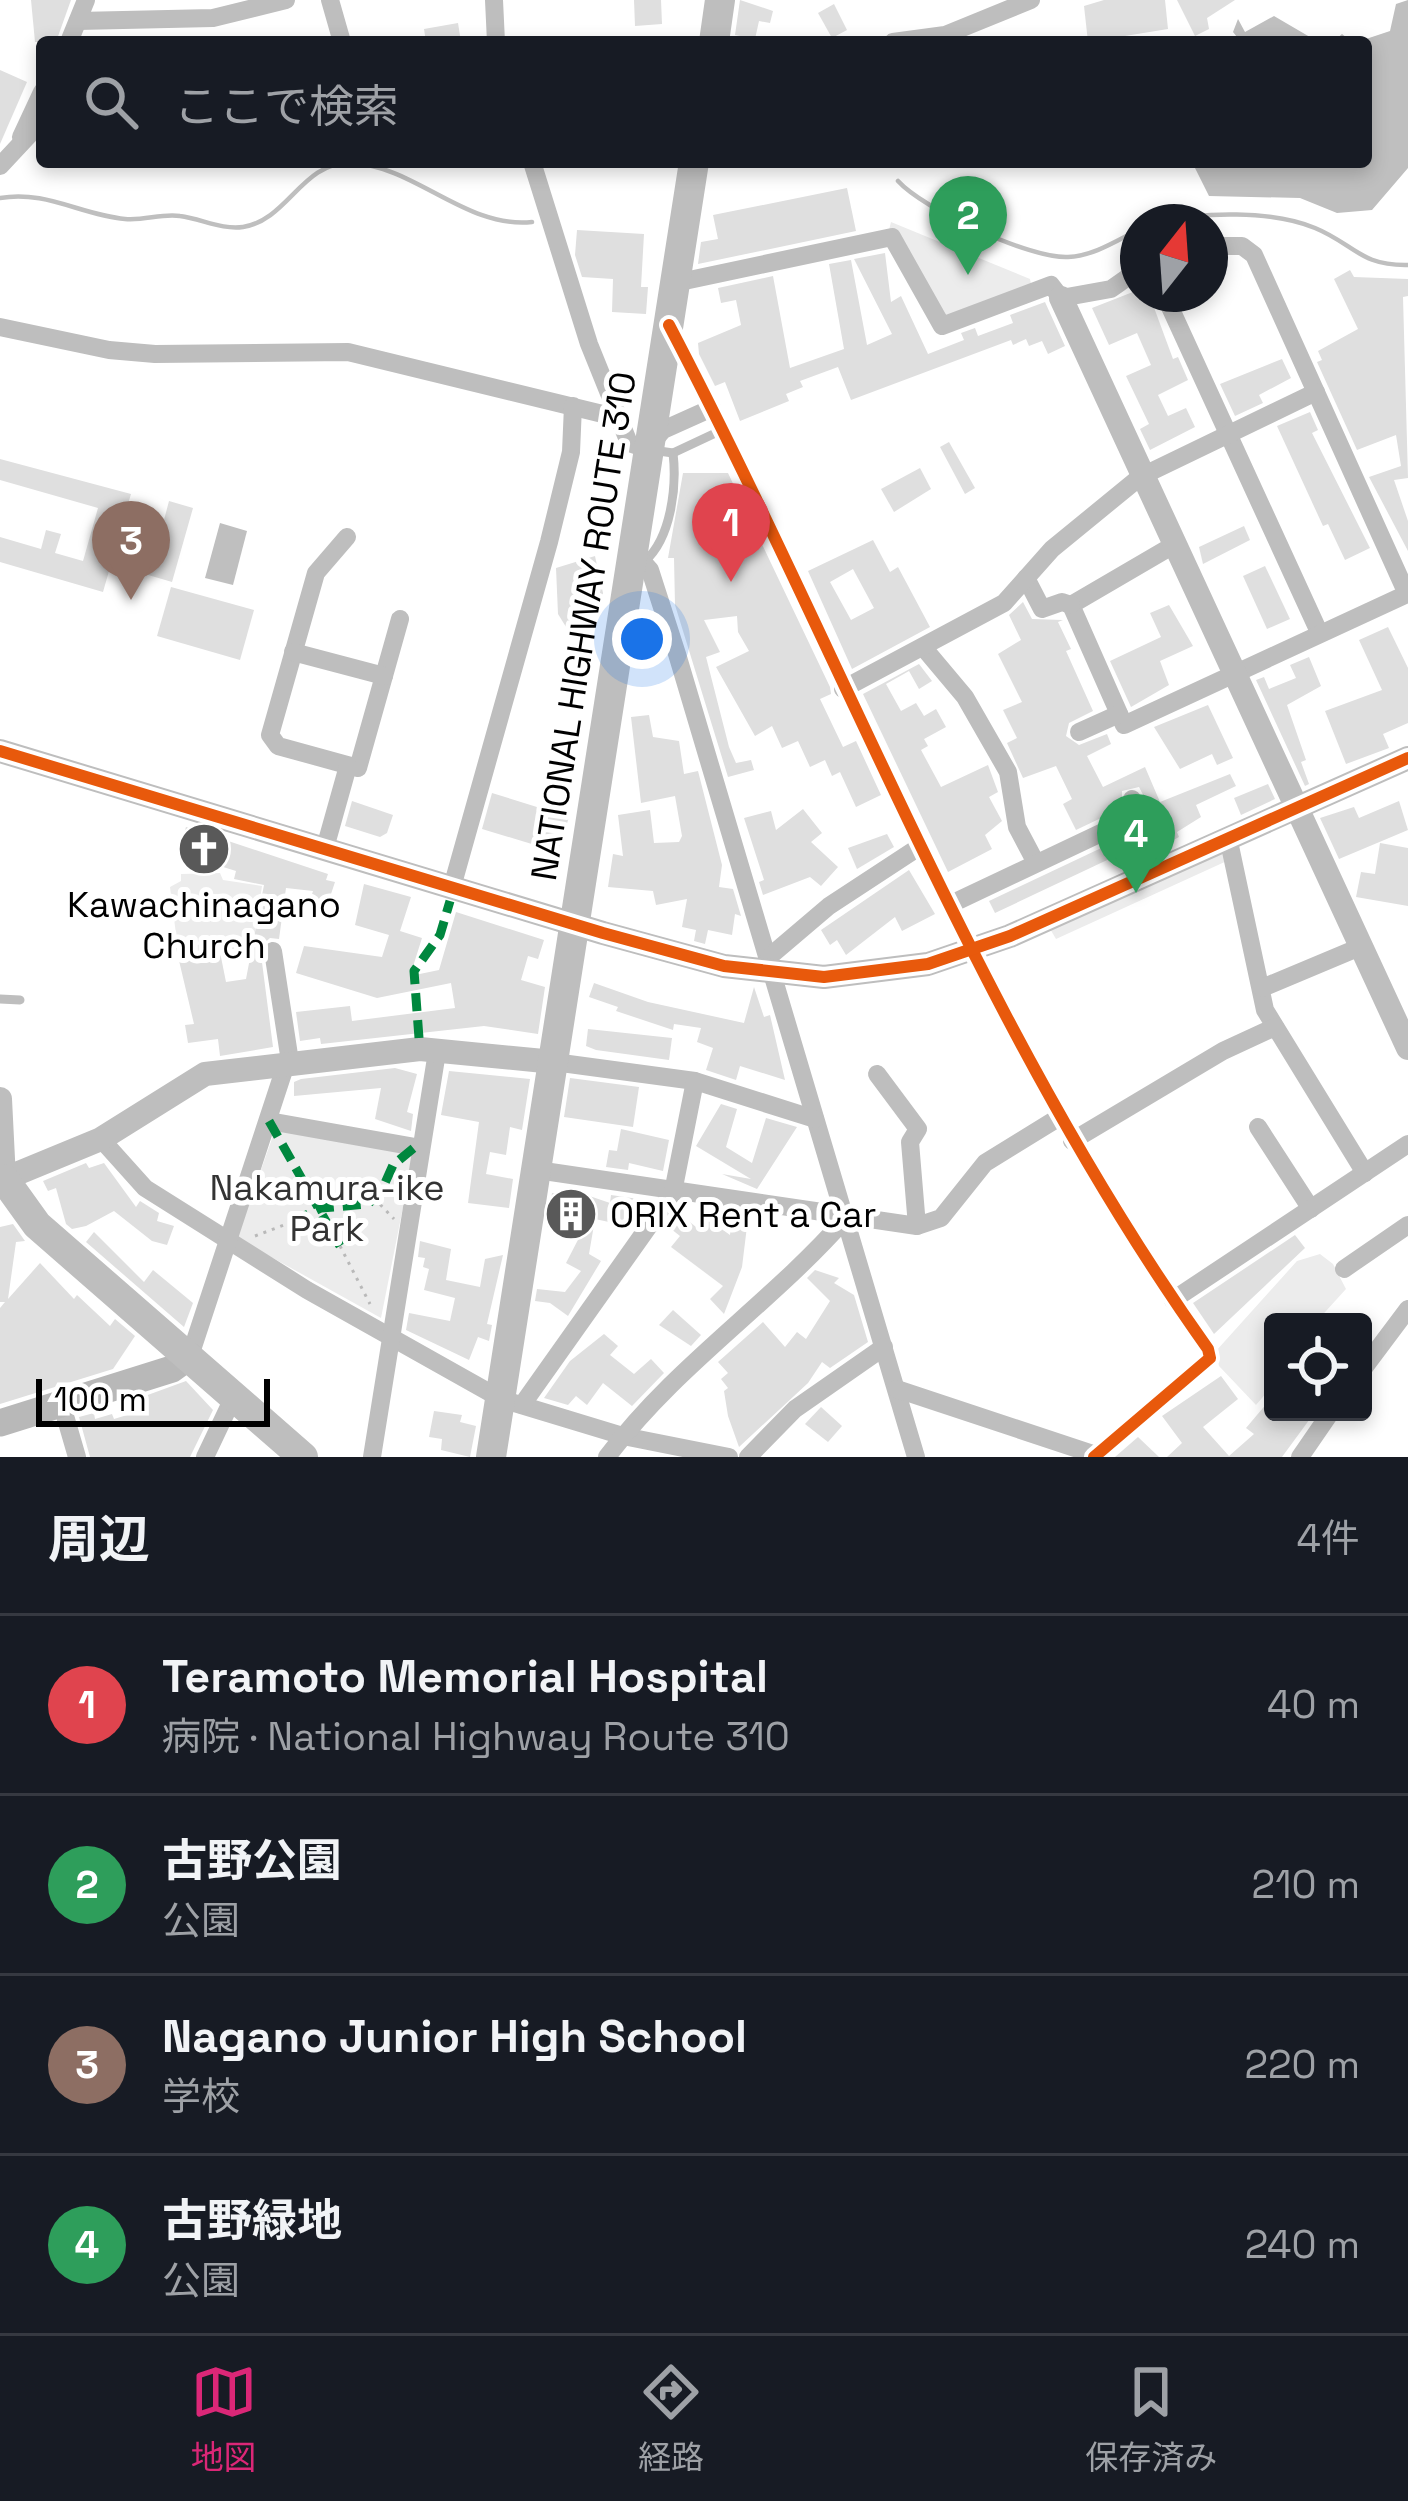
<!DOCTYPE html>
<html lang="ja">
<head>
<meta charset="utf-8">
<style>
	body { margin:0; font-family:"Space Grotesk","Noto Sans JP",sans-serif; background:#20242c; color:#f1f3f6 }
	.controls { position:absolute; right:36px; bottom:36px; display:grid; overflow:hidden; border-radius:12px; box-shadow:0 6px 18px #0003 }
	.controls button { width:108px; height:108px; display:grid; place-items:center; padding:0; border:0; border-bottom:3px solid #363941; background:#171b24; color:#f1f3f6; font:60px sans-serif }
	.compass { position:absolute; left:1120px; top:204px; width:108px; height:108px; border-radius:50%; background:#171b24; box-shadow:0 6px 18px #0003; rotate:17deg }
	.scale { position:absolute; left:36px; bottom:30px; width:234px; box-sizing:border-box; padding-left:12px; border:6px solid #000; border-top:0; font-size:33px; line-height:42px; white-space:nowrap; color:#000; -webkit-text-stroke:9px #fff; paint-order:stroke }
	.you { position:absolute; left:642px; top:639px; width:42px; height:42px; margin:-30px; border:9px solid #fff; border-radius:50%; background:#1a73e8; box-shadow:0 0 0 18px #1a73e833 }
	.badge { display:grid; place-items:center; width:78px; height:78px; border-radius:50%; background:#db2777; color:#fff; font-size:39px; font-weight:700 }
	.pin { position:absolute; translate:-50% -99px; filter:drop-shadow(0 3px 6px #0008) }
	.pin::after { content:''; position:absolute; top:63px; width:42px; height:36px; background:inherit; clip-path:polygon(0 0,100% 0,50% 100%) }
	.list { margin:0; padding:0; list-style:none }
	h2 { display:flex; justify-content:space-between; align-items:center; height:156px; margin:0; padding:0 48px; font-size:51px }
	h2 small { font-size:39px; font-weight:400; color:#9ea1a6 }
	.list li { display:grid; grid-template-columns:78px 1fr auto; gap:36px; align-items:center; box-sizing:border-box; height:180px; padding:0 48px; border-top:3px solid #363941 }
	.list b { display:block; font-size:45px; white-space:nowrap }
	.list p { margin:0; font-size:39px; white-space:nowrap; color:#9ea1a6 }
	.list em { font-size:39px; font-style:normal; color:#9ea1a6 }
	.icon { flex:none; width:66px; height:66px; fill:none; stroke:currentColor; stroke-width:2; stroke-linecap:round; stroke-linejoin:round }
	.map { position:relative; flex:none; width:1408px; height:1457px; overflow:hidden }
	.search { position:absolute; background:#171b24; box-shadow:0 6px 18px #0003; left:36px; right:36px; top:36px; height:132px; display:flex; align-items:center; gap:30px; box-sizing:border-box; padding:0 42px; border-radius:12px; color:#9ea1a6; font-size:45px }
	.sheet { height:876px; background:#171b24 }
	nav { display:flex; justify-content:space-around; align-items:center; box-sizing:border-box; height:168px; border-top:3px solid #363941; background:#171b24; font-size:33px; color:#9ea1a6 }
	nav a { display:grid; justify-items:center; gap:6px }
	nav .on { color:#db2777 }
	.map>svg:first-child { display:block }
	.green { fill:#ececec }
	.water { fill:#bfbfbf }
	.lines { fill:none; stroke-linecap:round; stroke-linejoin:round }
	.stream { stroke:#bfbfbf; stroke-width:4.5 }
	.building { fill:#dfdfdf; fill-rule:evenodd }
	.path { stroke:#b9b9b9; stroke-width:3; stroke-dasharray:3 6; stroke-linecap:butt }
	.service { stroke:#bebebe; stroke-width:9 }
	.minor { stroke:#bebebe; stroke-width:18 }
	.tertiary { stroke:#bebebe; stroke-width:24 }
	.secondary { stroke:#b8b8b8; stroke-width:27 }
	.trunk { stroke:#bebebe; stroke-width:30 }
	.quiet { stroke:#00873e; stroke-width:9; stroke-dasharray:18 9; stroke-linecap:butt }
	.cycleway-casing { stroke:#fff; stroke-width:20 }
	.cycleway { stroke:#e8590c; stroke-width:12 }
	.labels { text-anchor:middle; stroke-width:10; stroke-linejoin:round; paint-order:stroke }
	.street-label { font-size:36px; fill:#000; stroke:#fff }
	.poi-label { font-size:36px; fill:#000; stroke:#fff }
	.park-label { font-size:36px; fill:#333; stroke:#fff }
</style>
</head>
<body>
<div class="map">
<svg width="1408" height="1457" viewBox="0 0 1408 1457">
	<rect width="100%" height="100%" fill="#fff"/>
	<!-- green -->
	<g class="green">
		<polygon points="891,222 1030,279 1032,289 942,326 888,234"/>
		<polygon points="1223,840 1229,860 1056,939 1049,927"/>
		<polygon points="220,873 223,880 262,886 252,950 232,949 230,941 177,942 170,887 181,881 181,874"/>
		<polygon points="275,1130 415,1147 381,1318 237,1238"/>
		<polygon points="1320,1254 1333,1264 1346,1289 1316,1322 1273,1322 1273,1385 1256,1405 1219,1366 1216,1351 1297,1261"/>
	</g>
	<!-- water -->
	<g class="water">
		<polygon points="1408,0 1408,168 1372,210 1337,213 1300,198 1209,196 1192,162 1366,162 1366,42 1357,42 1390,31 1396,4"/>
		<polygon points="1274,16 1315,40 1335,40 1342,34 1352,42 1241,42 1233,32 1238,19 1245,32"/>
		<polygon points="220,523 247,531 233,585 205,578"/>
	</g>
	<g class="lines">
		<!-- stream -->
		<g class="stream">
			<path d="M898,181C923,209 1030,259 1068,257C1093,256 1116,241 1138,230"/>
			<path d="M0,198C46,190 81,215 125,219C144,221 162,213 180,216C202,219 222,230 243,227C288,220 302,162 350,163C415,165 465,229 532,222"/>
			<path d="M1157,222C1202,212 1272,210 1315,228C1354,244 1360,266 1408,265"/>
		</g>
	</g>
	<!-- building -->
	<g class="building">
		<polygon points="31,0 71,0 56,42 35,42"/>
		<polygon points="634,0 661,0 662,24 635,26"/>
		<polygon points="740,0 773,11 770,23 759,21 755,39 735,35"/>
		<polygon points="1104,0 1165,0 1168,29 1088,42 1084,6"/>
		<polygon points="1177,0 1235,0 1207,18 1209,29 1195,36"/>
		<polygon points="834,4 847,30 832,38 818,13"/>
		<polygon points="458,23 461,42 426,42 424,29"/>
		<polygon points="0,70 27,82 0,144"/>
		<polygon points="847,188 856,231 698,264 701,242 718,239 713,215"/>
		<polygon points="577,230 644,234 641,287 648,287 646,314 612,312 613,279 582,277 575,255"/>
		<polygon points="885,253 891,302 901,296 928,354 964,340 961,333 975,328 978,336 1013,323 1010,315 1045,302 1065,346 1048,354 1042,341 1029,346 1026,339 1013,345 1011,340 851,400 838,367 800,381 803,387 786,394 789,401 740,421 725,382 715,386 699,354 698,343 741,325 736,300 721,303 718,288 773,276 790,368 844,349 829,264 851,260 867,345 892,334 854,259"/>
		<polygon points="1350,270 1354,277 1408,279 1408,296 1403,297 1408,478 1394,480 1408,521 1408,551 1369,477 1401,466 1396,435 1357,450 1317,362 1322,360 1318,351 1358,329 1334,279"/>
		<polygon points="1138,290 1149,294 1173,359 1178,357 1188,380 1158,395 1168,416 1186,408 1195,427 1150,450 1140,429 1149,424 1126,376 1151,365 1137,333 1109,345 1092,308"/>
		<polygon points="1282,359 1291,378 1259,395 1263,403 1235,416 1220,384"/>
		<polygon points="1310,412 1318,430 1312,433 1370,548 1345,560 1328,524 1323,526 1277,426"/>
		<polygon points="949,442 975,488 965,494 940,447"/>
		<polygon points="0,459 131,494 122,524 160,535 169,501 193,508 172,582 111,564 103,592 0,562 0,537 41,549 46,530 61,534 55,553 83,561 98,508 0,480"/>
		<polygon points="920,468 931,489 894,512 881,489"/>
		<polygon points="683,473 728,473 830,687 831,694 820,699 843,747 856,741 881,795 856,807 840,772 832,776 825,760 810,767 798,741 782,748 772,726 755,736 716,667 749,651 738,632 737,616 704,620 720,652 706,657 729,747 736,763 751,760 754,770 728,777 675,605 674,558 668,558"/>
		<polygon points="1244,526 1250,540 1203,564 1199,547"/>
		<path d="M873,540L890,572L898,567L930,627L852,669L808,571ZM853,569L874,608L851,620L830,582Z"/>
		<polygon points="595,556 603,593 596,633 571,635 558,614 556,568"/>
		<polygon points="1265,566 1290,619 1267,629 1243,576"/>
		<polygon points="171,587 254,610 240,660 157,636"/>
		<polygon points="1023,602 1032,619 1063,620 1058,622 1071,649 1066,651 1093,711 1069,723 1066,736 1079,745 1107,734 1111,744 1087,756 1103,787 1145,767 1160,802 1230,774 1236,786 1196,805 1201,817 1177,832 1179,837 1168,843 1139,787 1122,791 1122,808 1076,830 1063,804 1072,799 1056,766 1023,778 1007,743 1017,738 1003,710 1022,702 998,654 1021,640 1009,615"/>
		<polygon points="1169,605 1193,646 1160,661 1169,685 1131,707 1110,661 1161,637 1150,613"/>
		<polygon points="1388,627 1408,668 1408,723 1383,734 1389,748 1346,764 1325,711 1382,690 1359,640"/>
		<polygon points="1309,657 1321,686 1287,705 1306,760 1301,762 1309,784 1305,786 1256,680 1264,677 1269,689 1296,678 1290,665"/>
		<polygon points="919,664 932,681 919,689 909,671 886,684 901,711 916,703 924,716 936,709 946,727 924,739 928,746 921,750 941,787 988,765 998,792 989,797 1002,821 985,835 992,849 948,872 863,694"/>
		<polygon points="1208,705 1233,758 1217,765 1212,754 1180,769 1154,727"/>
		<polygon points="649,715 653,737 679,741 684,774 698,771 722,865 719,887 733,889 741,916 735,914 732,935 708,930 705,944 694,941 696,930 682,927 687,899 656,905 653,891 608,887 613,854 623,856 618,815 650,810 654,843 679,842 682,836 675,796 641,803 631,717"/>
		<polygon points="1268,784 1275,799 1241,815 1234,798"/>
		<polygon points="492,793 569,817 558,852 482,829"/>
		<polygon points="352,801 393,815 387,833 380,837 345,826"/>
		<polygon points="1399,801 1408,830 1339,859 1320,818 1354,807 1359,818"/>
		<polygon points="803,809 822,833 811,842 838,867 821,886 810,877 763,895 759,882 764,880 744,818 771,811 776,830"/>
		<polygon points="186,827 328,874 326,880 335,882 326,909 309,904 313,891 286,888 279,939 270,938 260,947 273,1047 220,1056 218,1039 188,1043 185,1025 194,1024 176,948 218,942 226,982 246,979 264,885 234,879 236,871 178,853"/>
		<polygon points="1133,833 1139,845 995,913 989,901"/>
		<polygon points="887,834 894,847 857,869 848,848"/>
		<polygon points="1380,843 1408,848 1408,906 1356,897 1361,872 1375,874"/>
		<polygon points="909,870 935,914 902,931 895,917 846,955 837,940 830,945 821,930"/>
		<polygon points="364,884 411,897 400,931 422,938 410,976 439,970 456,912 544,940 538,959 528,956 521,980 545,987 538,1034 484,1026 321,1044 320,1038 300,1041 296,1012 350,1006 352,1021 455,1008 451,983 377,998 296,973 304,946 382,957 389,935 355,925"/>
		<polygon points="594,983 648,1002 744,1023 754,987 764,1017 770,1015 785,1080 740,1066 736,1080 706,1070 713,1048 697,1042 701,1028 674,1024 673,1030 616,1011 618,1007 589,997"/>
		<polygon points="588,1029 672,1038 669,1060 596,1050 586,1046"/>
		<polygon points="395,1068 417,1074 407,1112 413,1114 411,1131 375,1119 381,1088 294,1096 294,1082 301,1079"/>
		<polygon points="449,1071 530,1079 522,1130 510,1127 506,1155 490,1152 486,1174 513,1179 509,1208 468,1203 479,1122 441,1115"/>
		<polygon points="570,1078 639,1087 633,1127 564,1117"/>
		<polygon points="721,1104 737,1109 726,1147 752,1163 766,1118 797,1127 757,1189 722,1174 751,1179 696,1146"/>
		<polygon points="621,1129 669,1140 663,1171 629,1163 628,1170 606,1167 609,1150 617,1151"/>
		<polygon points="86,1163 89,1168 104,1163 136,1207 140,1201 159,1213 157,1221 174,1226 167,1245 152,1241 114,1211 86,1226 72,1229 66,1224 56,1188 48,1191 43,1181"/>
		<polygon points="566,1188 610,1203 611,1195 645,1200 632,1227 595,1219 589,1254 601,1261 568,1316 550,1303 535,1301 537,1289 565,1292 581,1271 566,1263 581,1234 547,1227 552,1193 564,1195"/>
		<polygon points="676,1211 701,1231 709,1220 730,1235 732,1216 748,1218 742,1267 724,1314 710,1299 723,1286 671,1247 680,1236 666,1225"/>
		<polygon points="13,1224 25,1241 16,1242 8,1299 40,1263 74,1299 77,1295 110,1326 115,1319 135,1336 113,1369 0,1404 0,1308 5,1302 0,1302 0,1227"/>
		<polygon points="94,1232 144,1282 153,1270 193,1303 184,1327 86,1242"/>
		<polygon points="1295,1235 1305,1248 1214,1334 1193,1303"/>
		<polygon points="420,1241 451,1249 446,1280 480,1287 485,1259 503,1255 487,1324 492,1325 489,1341 478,1337 469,1360 406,1330 409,1313 450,1321 455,1298 424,1290 429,1269 423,1267 425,1258 418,1257"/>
		<polygon points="815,1270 839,1278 834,1283 854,1295 868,1342 830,1368 822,1362 808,1383 739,1447 728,1416 724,1391 728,1388 721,1379 728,1373 718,1362 763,1322 785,1347 797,1332 806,1339 830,1301 807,1278"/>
		<polygon points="673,1310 701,1335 691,1346 659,1325"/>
		<polygon points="604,1334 618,1346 610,1355 634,1374 651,1359 664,1373 632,1406 603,1383 587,1405 576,1396 568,1405 544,1398 570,1361"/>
		<polygon points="1221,1376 1238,1399 1203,1427 1229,1456 1254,1434 1246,1428 1273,1396 1273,1412 1315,1412 1282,1457 1167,1457 1182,1443 1162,1416"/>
		<polygon points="186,1381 213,1410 190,1457 90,1457 79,1417 94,1413 95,1419 112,1414 114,1419 137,1412 134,1400"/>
		<polygon points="821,1407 842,1426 828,1442 805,1424"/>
		<polygon points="434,1411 462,1415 460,1422 476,1426 470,1457 441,1450 442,1439 429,1437"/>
		<polygon points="1138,1437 1159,1457 1115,1457"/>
	</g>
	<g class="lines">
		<!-- path -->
		<g class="path">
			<polyline points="374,1198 394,1219"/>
			<polyline points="255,1236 292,1222"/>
			<polyline points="340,1246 370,1304"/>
		</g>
		<!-- service -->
		<g class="service">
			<polyline points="673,453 722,430"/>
			<path d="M645,561C671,538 677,487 673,453L652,450"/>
			<polyline points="0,999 20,1000"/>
		</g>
		<!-- minor -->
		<g class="minor">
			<polyline points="330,0 342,42"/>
			<polyline points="494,0 496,42"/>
			<polyline points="78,21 213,18 286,0"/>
			<polyline points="69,42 86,0"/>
			<polyline points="893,42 945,35 1031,0"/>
			<polyline points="21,137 42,92"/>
			<polyline points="532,162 589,344 629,443 647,449 663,430 712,408"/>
			<polyline points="0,166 42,121"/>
			<polyline points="675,283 892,237 942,326 1051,285 1061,298 1111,289 1138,270"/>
			<polyline points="1164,294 1319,632"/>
			<path d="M669,325C848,667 982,1033 1208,1349L1210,1358L1094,1457"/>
			<polyline points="0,327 109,350 155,354 348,352 615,417"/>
			<polyline points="347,537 316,573 270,735 278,746 358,768 400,619"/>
			<polyline points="1172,546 1071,605 1124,725 1407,594 1254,255 1242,246 1210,246"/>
			<polyline points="634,552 650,570 677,654 916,1457"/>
			<polyline points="1026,578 1042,609 1062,602 1071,605"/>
			<polyline points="923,647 965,697 1008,772 1017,827 1036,863"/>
			<polyline points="293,652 384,676"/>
			<polyline points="843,689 1004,603 1052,549 1140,477 1316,392"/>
			<polyline points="1079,732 1119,714"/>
			<polyline points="1132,799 1164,865"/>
			<polyline points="1228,837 1265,1010 1365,1173"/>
			<polyline points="325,848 348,766"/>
			<polyline points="452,887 549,542 571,452 573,406"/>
			<polyline points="951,904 1139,815"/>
			<polyline points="769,957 829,906 919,847"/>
			<polyline points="1262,988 1360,947"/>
			<polyline points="554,1062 695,1081 815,1119"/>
			<polyline points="877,1074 918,1129 910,1142 917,1226"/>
			<polyline points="269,1121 421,1148"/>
			<polyline points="1258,1127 1311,1209"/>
			<polyline points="101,1139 145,1188 307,1290 501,1399 623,1436 729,1457"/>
			<polyline points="1072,1141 1223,1051 1275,1027"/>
			<polyline points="537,1170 917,1226 941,1218 985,1163 1058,1118"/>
			<polyline points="1344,1269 1408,1225"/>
			<polyline points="1173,1300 1408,1144"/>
			<polyline points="190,1356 289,1055 273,951"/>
			<polyline points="1363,1369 1408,1309"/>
			<polyline points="897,1389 1096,1455"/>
			<polyline points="61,1402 77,1457"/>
			<polyline points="522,1405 673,1192 695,1081"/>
			<polyline points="205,1457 234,1396"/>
			<polyline points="372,1457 437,1052"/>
			<path d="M607,1457C675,1366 770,1304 845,1219"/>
			<polyline points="748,1457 795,1409 884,1347"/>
			<polyline points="1300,1457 1331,1412"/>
		</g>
		<!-- tertiary -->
		<g class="tertiary">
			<polyline points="1061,298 1408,1048"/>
			<polyline points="0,751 603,933 724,966 824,977 928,964 1010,936 1408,758"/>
			<polyline points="0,1099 4,1179 101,1139 205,1074 420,1049 554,1062"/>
		</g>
		<!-- secondary -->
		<polyline class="secondary" points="0,1423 172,1369 190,1356"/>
		<!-- trunk -->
		<g class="trunk">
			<polyline points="714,42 720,0"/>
			<polyline points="0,1181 4,1179 37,1225 303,1457"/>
			<polyline points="491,1457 694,162"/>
		</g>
		<!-- quiet -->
		<g class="quiet">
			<polyline points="419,1038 414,971 440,935 450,901"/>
			<polyline points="269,1121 340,1246"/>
			<polyline points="292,1222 321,1208 368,1204 381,1192 393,1165 415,1147"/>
		</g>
		<!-- cycleway casing -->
		<g class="cycleway-casing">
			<g id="cycleway">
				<path d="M669,325C848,667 982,1032 1208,1349L1210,1358L1094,1457"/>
				<polyline points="0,751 603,933 724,966 824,977 928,964 1010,936 1408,758"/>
			</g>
		</g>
		<!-- cycleway -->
		<use href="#cycleway" class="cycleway"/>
	</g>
	<!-- icons -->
	<defs>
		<g id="church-disc" transform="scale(2.7)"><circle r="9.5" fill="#595959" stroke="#fff"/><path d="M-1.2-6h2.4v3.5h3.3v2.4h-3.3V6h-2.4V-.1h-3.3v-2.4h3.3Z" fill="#fff"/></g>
		<g id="building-disc" transform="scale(2.7)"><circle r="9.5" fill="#595959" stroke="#fff"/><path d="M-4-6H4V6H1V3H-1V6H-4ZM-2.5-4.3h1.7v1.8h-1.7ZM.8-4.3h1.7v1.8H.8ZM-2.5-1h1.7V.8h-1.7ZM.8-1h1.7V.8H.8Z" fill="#fff"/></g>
	</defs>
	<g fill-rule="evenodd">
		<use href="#church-disc" x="204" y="849"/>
		<use href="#building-disc" x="571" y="1214"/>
	</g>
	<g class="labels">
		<!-- street labels -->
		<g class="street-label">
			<text transform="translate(583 626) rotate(-81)" y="13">NATIONAL HIGHWAY ROUTE 310</text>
		</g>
		<!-- poi labels -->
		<g class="poi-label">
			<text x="204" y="917">Kawachinagano<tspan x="204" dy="41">Church</tspan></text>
			<text x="610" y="1227" text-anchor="start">ORIX Rent a Car</text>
		</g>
		<!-- park labels -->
		<g class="park-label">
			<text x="327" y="1200">Nakamura-ike<tspan x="327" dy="41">Park</tspan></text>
		</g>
	</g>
</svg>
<div class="controls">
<button><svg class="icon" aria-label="locate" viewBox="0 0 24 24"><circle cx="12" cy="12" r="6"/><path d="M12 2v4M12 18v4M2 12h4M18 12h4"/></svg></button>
</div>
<svg class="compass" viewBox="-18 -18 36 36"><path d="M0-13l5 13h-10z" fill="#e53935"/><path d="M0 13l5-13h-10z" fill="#9ea1a6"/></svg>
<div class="scale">100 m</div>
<div class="you"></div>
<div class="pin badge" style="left:731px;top:582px;background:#e0444e">1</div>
<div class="pin badge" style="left:968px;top:275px;background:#2e9e5b">2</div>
<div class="pin badge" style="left:131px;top:600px;background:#8d6e63">3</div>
<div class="pin badge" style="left:1136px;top:893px;background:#2e9e5b">4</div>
<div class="search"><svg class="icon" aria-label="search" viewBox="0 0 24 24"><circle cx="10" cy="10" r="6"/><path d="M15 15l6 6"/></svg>ここで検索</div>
</div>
<section class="sheet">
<h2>周辺<small>4件</small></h2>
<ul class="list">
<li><span class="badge" style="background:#e0444e">1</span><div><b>Teramoto Memorial Hospital</b><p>病院 · National Highway Route 310</p></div><em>40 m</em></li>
<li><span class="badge" style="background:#2e9e5b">2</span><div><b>古野公園</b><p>公園</p></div><em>210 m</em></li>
<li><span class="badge" style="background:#8d6e63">3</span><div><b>Nagano Junior High School</b><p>学校</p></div><em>220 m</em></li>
<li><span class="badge" style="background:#2e9e5b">4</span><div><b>古野緑地</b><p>公園</p></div><em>240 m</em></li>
</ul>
</section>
<nav>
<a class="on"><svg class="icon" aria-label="map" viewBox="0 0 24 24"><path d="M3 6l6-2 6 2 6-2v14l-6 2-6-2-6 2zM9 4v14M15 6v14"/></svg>地図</a>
<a><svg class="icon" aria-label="directions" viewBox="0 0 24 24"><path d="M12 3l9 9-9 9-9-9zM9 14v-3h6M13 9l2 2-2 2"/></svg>経路</a>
<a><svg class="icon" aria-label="saved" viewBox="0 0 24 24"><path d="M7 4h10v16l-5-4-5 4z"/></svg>保存済み</a>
</nav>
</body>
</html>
